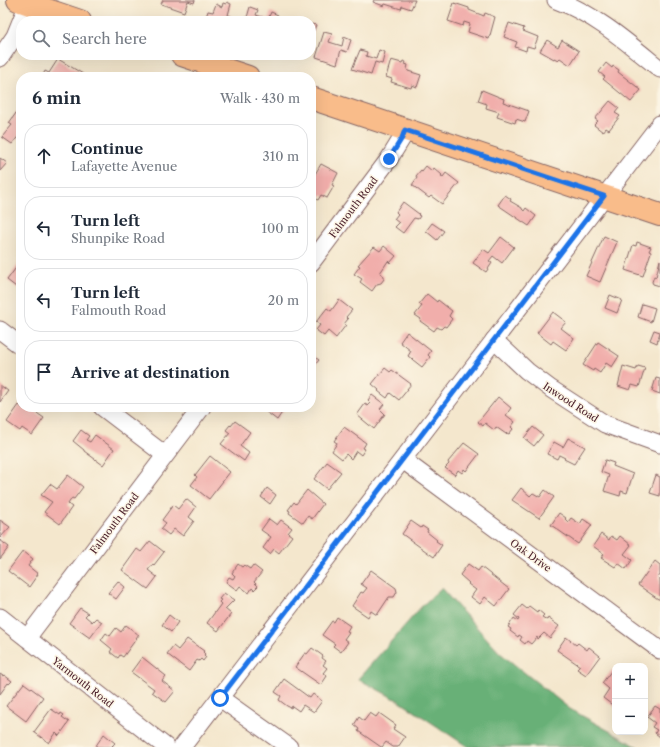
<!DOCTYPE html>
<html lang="en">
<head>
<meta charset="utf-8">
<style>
	body { margin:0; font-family:"Libre Caslon Text",serif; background:#f2f2f3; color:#1f2937 }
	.controls { position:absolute; right:12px; bottom:12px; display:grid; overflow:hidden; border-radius:8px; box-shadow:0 4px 16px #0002 }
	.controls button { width:36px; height:36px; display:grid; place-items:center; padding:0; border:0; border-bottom:1px solid #e0e1e3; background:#fff; color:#1f2937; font:20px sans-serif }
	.stop { position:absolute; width:12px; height:12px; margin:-9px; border:3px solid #1a73e8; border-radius:50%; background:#fff }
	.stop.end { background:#1a73e8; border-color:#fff; box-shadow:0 1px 4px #0008 }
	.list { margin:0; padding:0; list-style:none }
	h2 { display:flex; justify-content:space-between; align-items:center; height:52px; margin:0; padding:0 16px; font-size:17px }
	h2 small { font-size:13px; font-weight:400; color:#747a83 }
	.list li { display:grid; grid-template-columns:26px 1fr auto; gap:12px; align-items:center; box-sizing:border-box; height:64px; margin:0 8px 8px; padding:0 8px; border:1px solid #e0e1e3; border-radius:16px }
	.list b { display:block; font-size:15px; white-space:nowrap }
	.list p { margin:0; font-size:13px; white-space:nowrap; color:#747a83 }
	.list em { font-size:13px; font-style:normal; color:#747a83 }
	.icon { flex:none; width:22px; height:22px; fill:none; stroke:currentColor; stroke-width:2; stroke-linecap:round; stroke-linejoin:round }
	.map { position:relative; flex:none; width:660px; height:747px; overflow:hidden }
	.search { position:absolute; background:#fff; box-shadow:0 4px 16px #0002; left:16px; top:16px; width:300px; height:44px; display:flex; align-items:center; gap:10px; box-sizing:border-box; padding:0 14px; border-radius:16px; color:#747a83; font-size:15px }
	.panel { position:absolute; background:#fff; box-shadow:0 4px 16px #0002; left:16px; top:72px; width:300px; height:340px; border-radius:16px }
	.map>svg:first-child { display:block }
	.forest { fill:#68b077; stroke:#596851 }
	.building { fill:#f1aeab }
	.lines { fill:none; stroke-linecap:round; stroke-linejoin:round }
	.minor-casing { stroke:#866564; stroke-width:19 }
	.major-casing { stroke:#866564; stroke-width:24 }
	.minor { stroke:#fff; stroke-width:17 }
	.major { stroke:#f9bc8a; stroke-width:22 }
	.route { stroke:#1a73e8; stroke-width:5 }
	.labels { text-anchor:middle; stroke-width:3; stroke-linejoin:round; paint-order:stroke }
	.street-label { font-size:10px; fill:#4a1f2b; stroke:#fcf5e5 }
</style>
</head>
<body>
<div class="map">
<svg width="660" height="747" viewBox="0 0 660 747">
	<rect width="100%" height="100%" fill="#fcf5e5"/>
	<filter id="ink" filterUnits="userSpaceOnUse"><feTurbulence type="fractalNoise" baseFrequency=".025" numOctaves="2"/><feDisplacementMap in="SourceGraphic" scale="8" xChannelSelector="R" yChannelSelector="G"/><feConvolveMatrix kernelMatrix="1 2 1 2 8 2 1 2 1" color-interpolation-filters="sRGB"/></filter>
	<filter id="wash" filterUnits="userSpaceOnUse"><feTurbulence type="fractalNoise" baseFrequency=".012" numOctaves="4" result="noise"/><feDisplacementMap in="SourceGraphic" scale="16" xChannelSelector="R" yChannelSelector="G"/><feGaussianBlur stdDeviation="0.9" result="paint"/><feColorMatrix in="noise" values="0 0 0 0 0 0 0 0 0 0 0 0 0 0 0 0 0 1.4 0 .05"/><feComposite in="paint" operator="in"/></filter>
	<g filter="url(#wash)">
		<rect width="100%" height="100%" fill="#f4e7cd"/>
		<!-- forest -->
		<polygon class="forest" points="441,588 500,653 570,709 638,747 468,747 399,701 358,679 422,606"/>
		<g id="blocks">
			<!-- building -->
			<g class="building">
				<polygon points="163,0 195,0 194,3 188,1 184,12 161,4"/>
				<polygon points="374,0 415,0 411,9 402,6 401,9 385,4 384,6 373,2"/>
				<polygon points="227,2 231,4 228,15 236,18 235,21 205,20 208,11 213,12 216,4 222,7 223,3 226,4"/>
				<polygon points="454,3 469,8 469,10 484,16 485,13 495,17 489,39 468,32 470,24 464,22 463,26 448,21"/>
				<polygon points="250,7 258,10 256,15 268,19 271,12 278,15 276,21 246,21"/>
				<polygon points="509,23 524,28 523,31 538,37 534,48 527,46 526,51 515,47 517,42 504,37"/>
				<polygon points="311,24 316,25 311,38"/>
				<polygon points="324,32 332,34 329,42 342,46 344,37 351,40 347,52 341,50 337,64 316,57"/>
				<polygon points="547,40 558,47 562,40 579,51 570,65 560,58 558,60 554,58 554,59 540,51"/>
				<polygon points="360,50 367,52 366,56 376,59 379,50 385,52 382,64 375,62 371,75 352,69"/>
				<polygon points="58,59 83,74 81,77 42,77 45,71 49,73"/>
				<polygon points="391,60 402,63 403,61 406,62 405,64 408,65 407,69 408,71 421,75 417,87 412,85 411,88 391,82 392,79 386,77"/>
				<polygon points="606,63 612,68 613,66 619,70 618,72 641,90 631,102 603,79 605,77 599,72"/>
				<polygon points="482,90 504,99 503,102 529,111 525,122 516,119 515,123 497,117 499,112 486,108 487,104 478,101"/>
				<polygon points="610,101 619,108 615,113 620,116 609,130 606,128 603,132 594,125 598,121 595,119"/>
				<polygon points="21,106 21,133 12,144 2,137 12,125 9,123"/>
				<polygon points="0,158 7,163 0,171"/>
				<polygon points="321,164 338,173 332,185 334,186 327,198 321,195 318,200 311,196 311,181"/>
				<polygon points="426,166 432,171 434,168 442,175 441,176 443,177 446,173 459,183 442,204 431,196 429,198 412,185 417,178 416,176 421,170 422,171"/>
				<polygon points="505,195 511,199 510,201 522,208 522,209 524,211 526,208 536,216 529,226 498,205"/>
				<polygon points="403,202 419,214 418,215 420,216 418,219 414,218 403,233 395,227 399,223 394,219 398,214 396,212"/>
				<polygon points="432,223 444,231 437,240 426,231"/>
				<polygon points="604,236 617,242 600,282 586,276"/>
				<polygon points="501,237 514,247 502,263 493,256 489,261 492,263 486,272 473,263 483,249 489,253"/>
				<polygon points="637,242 651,247 649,251 651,252 643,276 625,270 633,245 636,246"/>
				<polygon points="384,246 396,256 390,263 388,261 380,273 384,276 384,279 381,283 377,284 372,291 360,282 362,279 354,274 360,266 358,265 374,247 380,251"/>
				<polygon points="660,260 660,286 653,284 652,282 654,276 656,277"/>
				<polygon points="21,261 21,289 20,290 7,280"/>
				<polygon points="427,294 437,302 438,300 452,311 449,316 452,319 446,327 444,326 441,329 437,327 434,331 420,321 421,319 415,315 422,306 419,304"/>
				<polygon points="610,295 622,300 617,313 605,308"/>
				<polygon points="339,300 352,310 346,317 348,319 344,324 346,325 336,338 328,331 324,336 316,330 320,325 316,322 327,308 331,311"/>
				<polygon points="642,304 655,308 651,322 638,317"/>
				<polygon points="553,312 566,322 561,328 574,338 566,350 553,341 551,344 537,333"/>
				<polygon points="654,330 660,332 657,343 650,340"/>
				<polygon points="407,332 431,351 428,355 430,357 422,367 408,356 411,351 400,342"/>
				<polygon points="598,342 619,356 612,367 606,363 600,373 594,369 593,371 583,365"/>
				<polygon points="311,354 319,360 311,370"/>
				<polygon points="623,366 636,370 638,366 645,368 639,387 632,385 630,390 618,386"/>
				<polygon points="385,368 390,372 392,370 411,384 407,389 408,389 399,400 390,393 387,398 378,391 379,390 372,384"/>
				<polygon points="656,378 660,379 660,394 652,391"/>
				<polygon points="0,385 8,391 0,402"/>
				<polygon points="372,395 384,404 380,409 385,414 374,429 357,415 365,404 368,406 371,403 368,400"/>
				<polygon points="498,397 511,408 506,415 515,422 511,427 513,429 509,434 507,433 506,434 496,427 494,430 485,423 483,426 478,422"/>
				<polygon points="19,405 24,409 26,407 30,410 31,409 44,418 32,435 22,428 20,431 7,422"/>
				<polygon points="260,407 284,407 285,408 277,420"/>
				<polygon points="235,421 250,432 240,446 249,453 244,461 221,444 230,433 226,430 230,425 231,426"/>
				<polygon points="344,427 366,443 363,448 365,449 361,455 356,451 351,459 346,454 342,459 332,451 337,443 334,441"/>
				<polygon points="533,427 543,435 534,446 524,438"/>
				<polygon points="81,430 89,436 86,440 90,442 95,435 114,449 103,465 84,451 84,450 73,441"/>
				<polygon points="568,438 585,447 574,464 564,459 565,458 559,455 557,459 547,454 554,442 563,447"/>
				<polygon points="464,443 479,454 466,471 464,469 462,473 458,470 455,475 445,468 449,464 448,462"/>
				<polygon points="210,456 230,472 209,499 191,485 197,477 195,475"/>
				<polygon points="605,460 614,463 613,466 633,474 627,493 621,491 620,496 604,491 609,475 601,472"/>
				<polygon points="327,462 341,472 327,489 314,479"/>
				<polygon points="68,475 83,487 74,499 72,498 68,504 72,507 60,524 44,512 52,502 41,495 50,484 57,489"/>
				<polygon points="656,475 660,477 660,496 650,493"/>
				<polygon points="267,488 276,495 270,504 261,497"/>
				<polygon points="521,488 530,496 533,493 540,497 545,490 554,497 539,518 512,500"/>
				<polygon points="307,490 323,504 312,519 308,516 303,523 289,513 290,511 288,510 294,502 296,504"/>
				<polygon points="186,499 196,507 189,517 194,521 183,536 174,529 169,535 161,529 166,523 162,520 173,505 178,509"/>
				<polygon points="559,513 566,518 565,519 568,522 571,518 580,524 583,519 592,525 578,544 551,525"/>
				<polygon points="269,519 277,525 281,520 292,528 288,533 292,536 279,553 274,549 270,554 263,548 271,537 261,530"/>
				<polygon points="0,520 10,527 0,538"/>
				<polygon points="411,521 421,528 422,526 428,530 427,532 437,540 436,541 442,545 434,557 402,534"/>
				<polygon points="601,534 609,540 611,536 617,540 620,536 631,545 624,554 632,560 626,569 618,563 615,567 601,558 604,554 593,546"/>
				<polygon points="0,540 9,547 0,559"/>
				<polygon points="150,541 164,552 154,565 153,564 148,570 157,577 148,589 122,570 137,549 141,552"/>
				<polygon points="23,551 33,559 28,566 38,574 29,587 8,571"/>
				<polygon points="655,561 660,565 660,575 658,578 660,579 660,599 658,599 638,585"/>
				<polygon points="238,564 242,567 244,565 250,569 253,565 262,572 254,582 258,586 254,590 252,588 249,593 240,586 237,590 226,582 229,577 233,579 235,576 232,573"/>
				<polygon points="468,564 478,571 481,567 509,589 496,606 485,597 480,604 471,597 476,590 468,584 469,583 460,575"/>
				<polygon points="371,570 396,588 397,592 394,597 389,597 377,615 371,611 368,617 352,606 361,592 363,593 367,588 361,584"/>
				<polygon points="118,581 125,587 116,599 108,593"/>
				<polygon points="224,593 234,600 225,609 231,614 218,631 207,623 221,604 219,602 221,600 219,599"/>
				<polygon points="522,605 527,609 529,606 537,612 538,610 544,615 542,617 547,620 548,618 559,626 550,638 544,633 538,639 537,637 531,644 527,641 525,644 520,640 522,637 519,635 518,637 510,631 511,629 508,627 514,618 518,621 519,619 514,615"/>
				<polygon points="80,608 88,613 85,616 92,622 96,618 102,622 90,638 69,623"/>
				<polygon points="169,615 178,622 171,632 162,625"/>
				<polygon points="337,617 350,626 347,631 349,632 344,639 348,642 341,652 333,646 335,644 322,635 332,621 334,622"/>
				<polygon points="126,625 139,635 123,657 120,655 118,658 110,652 112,649 101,640 106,633 110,636 116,628 121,632"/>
				<polygon points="566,637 576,645 578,643 587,650 589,647 600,656 586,675 577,669 580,666 557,650"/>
				<polygon points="187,639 204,651 203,652 205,654 204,655 206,657 203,661 201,659 199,661 197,660 189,671 167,654 173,646 178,650"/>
				<polygon points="312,648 323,656 322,658 326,661 323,665 327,668 323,673 327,676 321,685 295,667 305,653 307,654"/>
				<polygon points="142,657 166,676 162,681 175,691 166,702 152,692 154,689 131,672"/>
				<polygon points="612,670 615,673 615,707 603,698 609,689 602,683"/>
				<polygon points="0,674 3,676 4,675 12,681 9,684 8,683 0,694"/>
				<polygon points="284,679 310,698 313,694 322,701 314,712 303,705 299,711 292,706 291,708 287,706 279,700 281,696 275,692"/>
				<polygon points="24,683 43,697 26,721 6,706"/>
				<polygon points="655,706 660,709 660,737 655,733 657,730 652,727 655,723 647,717"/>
				<polygon points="51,709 60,715 61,713 64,715 62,717 69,722 59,736 56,733 49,743 34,732"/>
				<polygon points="370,713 376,717 379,713 396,725 393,729 405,737 398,747 393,747 386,742 382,747 381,747 358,731 359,729 354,725 359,717 364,721"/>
				<polygon points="104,734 115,743 112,746 114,747 95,747"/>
			</g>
		</g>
	</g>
	<g filter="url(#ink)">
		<use href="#blocks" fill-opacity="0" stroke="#866564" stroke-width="1"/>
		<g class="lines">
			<!-- minor casing -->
			<g class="minor-casing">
				<g id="minor">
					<path d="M556,0C595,14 628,43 660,69"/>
					<polyline points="0,58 15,36 28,4"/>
					<polyline points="311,263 389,159 402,138 405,130"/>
					<polyline points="0,330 21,346"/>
					<polyline points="494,340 527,371 551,389 605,424 660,444"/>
					<polyline points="102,407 165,455"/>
					<polyline points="403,460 660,650"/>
					<polyline points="0,617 166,747"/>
					<polyline points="27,638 202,407"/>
					<polyline points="220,698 289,747"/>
					<polyline points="182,747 660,124"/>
				</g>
			</g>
			<!-- major casing -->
			<g class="major-casing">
				<g id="major">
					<polyline points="18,0 80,21"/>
					<polyline points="182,55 248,77"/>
					<polyline points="311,98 660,215"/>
				</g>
			</g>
			<!-- minor -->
			<use href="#minor" class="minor"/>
			<!-- major -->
			<use href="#major" class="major"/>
		</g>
	</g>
	<g class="lines" filter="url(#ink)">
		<!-- route -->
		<polyline class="route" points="220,698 604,196 405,130 402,138 389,159"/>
	</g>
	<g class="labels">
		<!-- street labels -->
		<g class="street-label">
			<text transform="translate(353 207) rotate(-53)" y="4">Falmouth Road</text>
			<text transform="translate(571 402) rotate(33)" y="4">Inwood Road</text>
			<text transform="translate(114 523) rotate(-53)" y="4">Falmouth Road</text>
			<text transform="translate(531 555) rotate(36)" y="4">Oak Drive</text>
			<text transform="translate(83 682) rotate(38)" y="4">Yarmouth Road</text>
		</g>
	</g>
</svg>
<div class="controls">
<button>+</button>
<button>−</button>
</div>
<div class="stop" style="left:220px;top:698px"></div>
<div class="stop end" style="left:389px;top:159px"></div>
<div class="search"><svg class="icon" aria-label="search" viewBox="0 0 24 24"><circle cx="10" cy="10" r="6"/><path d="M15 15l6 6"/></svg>Search here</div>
<section class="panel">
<h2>6 min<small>Walk · 430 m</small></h2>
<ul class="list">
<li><svg class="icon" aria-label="ahead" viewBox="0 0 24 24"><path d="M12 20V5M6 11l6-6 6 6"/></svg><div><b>Continue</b><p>Lafayette Avenue</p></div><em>310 m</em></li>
<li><svg class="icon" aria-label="left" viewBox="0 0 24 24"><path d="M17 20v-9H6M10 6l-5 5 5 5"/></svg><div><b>Turn left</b><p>Shunpike Road</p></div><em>100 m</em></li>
<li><svg class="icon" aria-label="left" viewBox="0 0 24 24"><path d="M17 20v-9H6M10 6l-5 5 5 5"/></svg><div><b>Turn left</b><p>Falmouth Road</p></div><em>20 m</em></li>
<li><svg class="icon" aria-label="arrive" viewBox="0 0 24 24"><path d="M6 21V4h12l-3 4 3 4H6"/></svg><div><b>Arrive at destination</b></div></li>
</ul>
</section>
</div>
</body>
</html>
